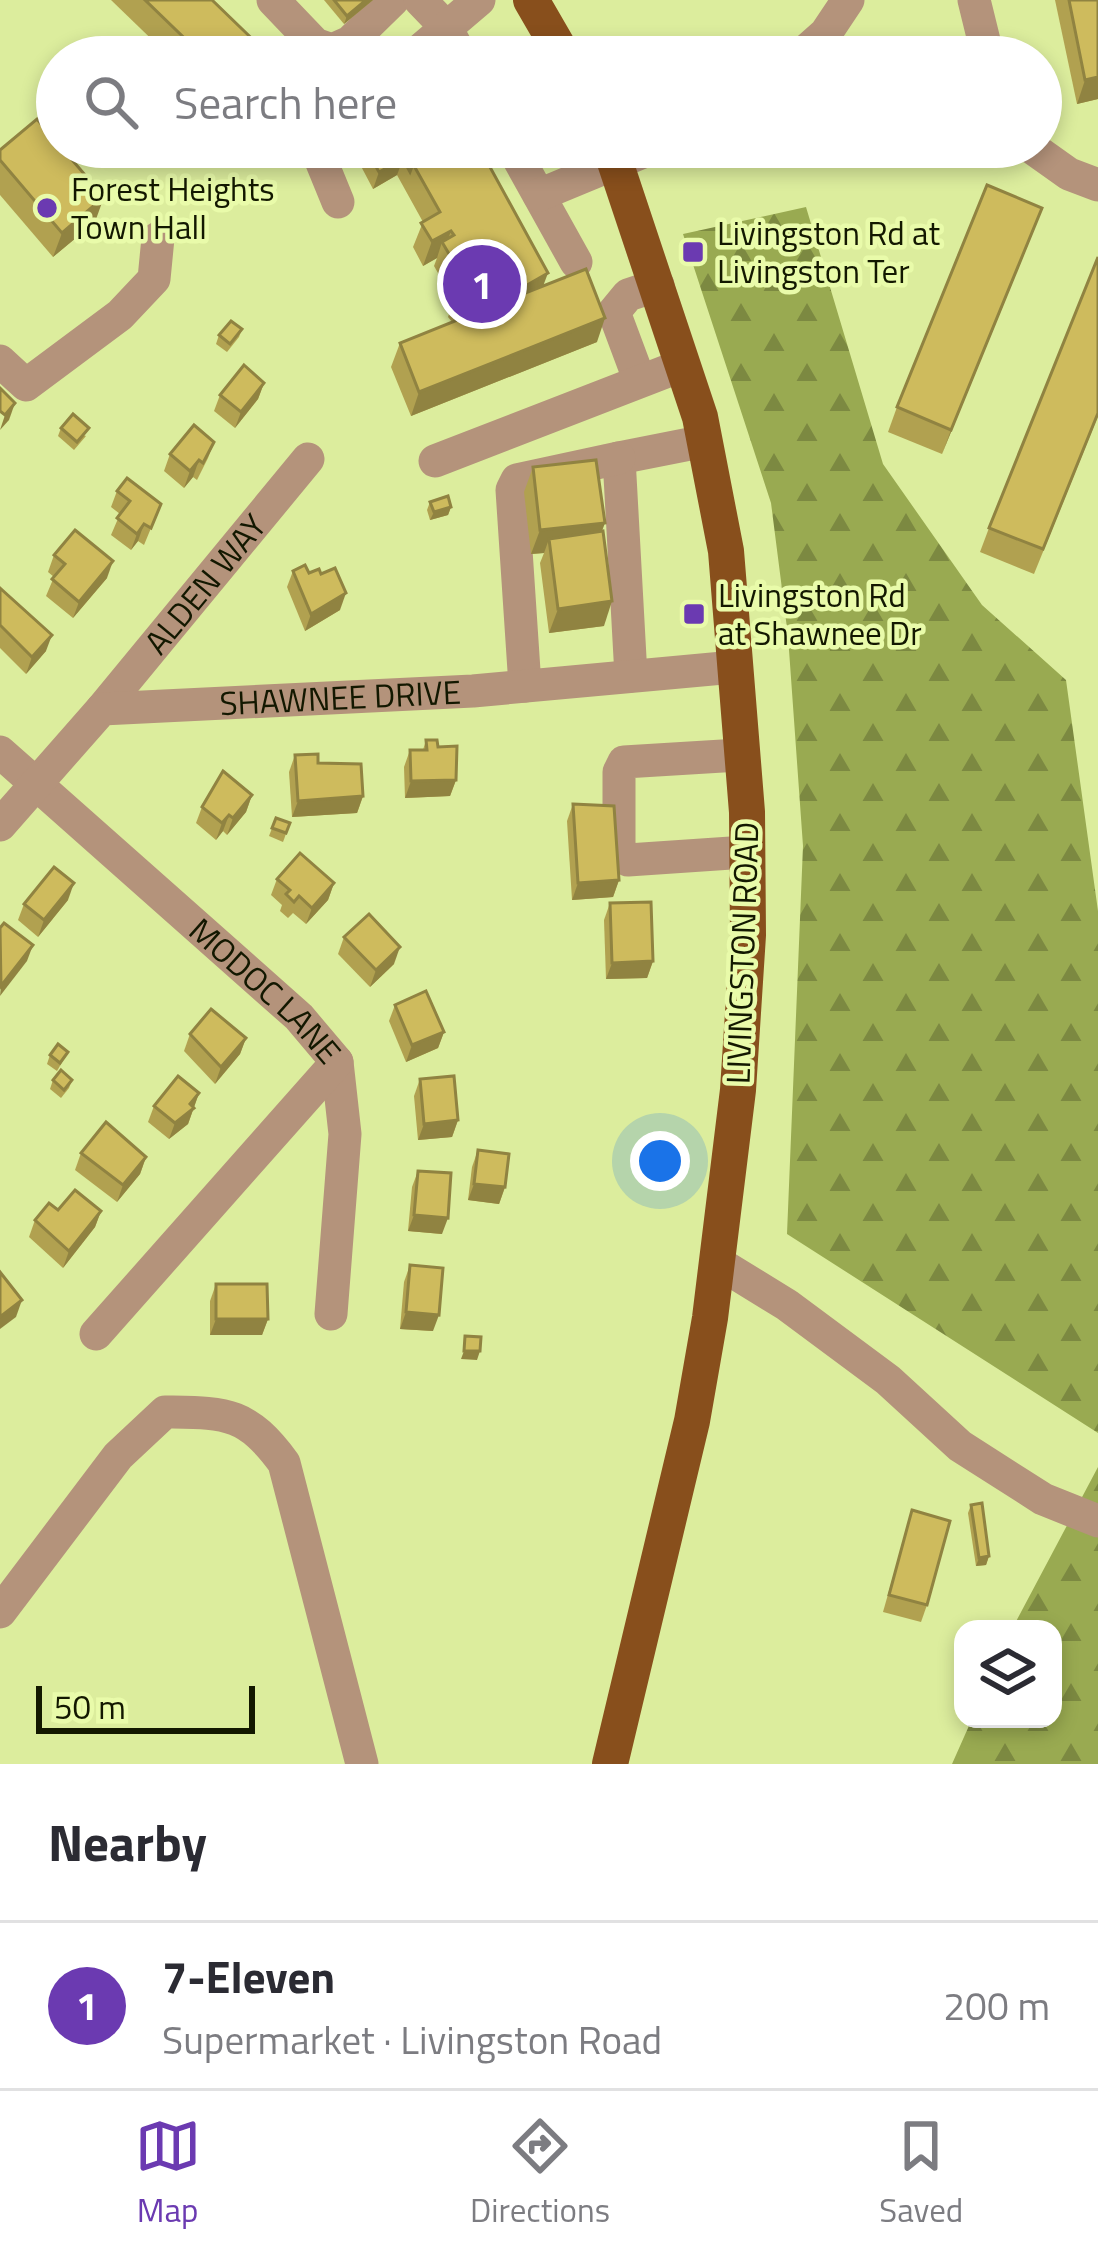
<!DOCTYPE html>
<html lang="en">
<head>
<meta charset="utf-8">
<style>
	body { margin:0; font-family:"Titillium Web",sans-serif; background:#f7f7f7; color:#2b2b33 }
	.controls { position:absolute; right:36px; bottom:36px; display:grid; overflow:hidden; border-radius:24px; box-shadow:0 6px 18px #0003 }
	.controls button { width:108px; height:108px; display:grid; place-items:center; padding:0; border:0; border-bottom:3px solid #e1e1e2; background:#fff; color:#2b2b33; font:60px sans-serif }
	.scale { position:absolute; left:36px; bottom:30px; width:219px; box-sizing:border-box; padding-left:12px; border:6px solid #131800; border-top:0; font-size:33px; line-height:42px; white-space:nowrap; color:#131800; -webkit-text-stroke:9px #e9fbaa; paint-order:stroke }
	.you { position:absolute; left:660px; top:1161px; width:42px; height:42px; margin:-30px; border:9px solid #fff; border-radius:50%; background:#1a73e8; box-shadow:0 0 0 18px #1a73e833 }
	.badge { display:grid; place-items:center; width:78px; height:78px; border-radius:50%; background:#6b3ab1; color:#fff; font-size:39px; font-weight:700 }
	.pin { position:absolute; translate:-50% -50%; border:6px solid #fff; box-shadow:0 3px 12px #0006 }
	.list { margin:0; padding:0; list-style:none }
	h2 { display:flex; justify-content:space-between; align-items:center; height:156px; margin:0; padding:0 48px; font-size:51px }
	h2 small { font-size:39px; font-weight:400; color:#7c7c81 }
	.list li { display:grid; grid-template-columns:78px 1fr auto; gap:36px; align-items:center; box-sizing:border-box; height:168px; padding:0 48px; border-top:3px solid #e1e1e2 }
	.list b { display:block; font-size:45px; white-space:nowrap }
	.list p { margin:0; font-size:39px; white-space:nowrap; color:#7c7c81 }
	.list em { font-size:39px; font-style:normal; color:#7c7c81 }
	.icon { flex:none; width:66px; height:66px; fill:none; stroke:currentColor; stroke-width:2; stroke-linecap:round; stroke-linejoin:round }
	.map { position:relative; flex:none; width:1098px; height:1764px; overflow:hidden }
	.search { position:absolute; background:#fff; box-shadow:0 6px 18px #0003; left:36px; right:36px; top:36px; height:132px; display:flex; align-items:center; gap:30px; box-sizing:border-box; padding:0 42px; border-radius:66px; color:#7c7c81; font-size:45px }
	.sheet { height:324px; background:#fff }
	nav { display:flex; justify-content:space-around; align-items:center; box-sizing:border-box; height:168px; border-top:3px solid #e1e1e2; background:#fff; font-size:33px; color:#7c7c81 }
	nav a { display:grid; justify-items:center; gap:6px }
	nav .on { color:#6b3ab1 }
	.map>svg:first-child { display:block }
	.forest { fill:url(#forest-firs) }
	.lines { fill:none; stroke-linecap:round; stroke-linejoin:round }
	.minor { stroke:#b4937b; stroke-width:33 }
	.major { stroke:#884f1c; stroke-width:36 }
	.wall { fill:#b1a150 }
	.shaded-wall { fill:#908341 }
	.building { fill:#cebb5d; stroke:#908341; stroke-width:3 }
	.poi-dot { fill:#6b3ab1; stroke:#e9fbaa; stroke-width:4.5 }
	.labels { text-anchor:middle; stroke-width:9; stroke-linejoin:round; paint-order:stroke }
	.poi-label { font-size:33px; fill:#131800; stroke:#e9fbaa; text-anchor:start }
	.street-label { font-size:33px; fill:#131800; stroke:#e9fbaa }
</style>
</head>
<body>
<div class="map">
<svg width="1098" height="1764" viewBox="0 0 1098 1764">
	<defs>
		<pattern id="forest-firs" width="22" height="20" patternUnits="userSpaceOnUse" patternTransform="scale(3)"><rect width="22" height="20" fill="#99aa51"/><path d="M5 1l3.5 6h-7zM16 11l3.5 6h-7z" fill="#7c8941"/></pattern>
	</defs>
	<rect width="100%" height="100%" fill="#dced9d"/>
	<!-- forest -->
	<g class="forest">
		<polygon points="806,207 883,464 982,605 1066,680 1098,911 1098,1433 787,1234 803,846 788,636 771,503 683,234"/>
		<polygon points="1098,1467 1098,1764 952,1764 972,1719 1053,1719 1053,1629 1012,1629"/>
	</g>
	<g class="lines">
		<!-- minor -->
		<g class="minor">
			<polyline points="273,0 315,44 332,50 350,42 393,0"/>
			<polyline points="420,0 445,26 462,57"/>
			<polyline points="974,0 988,57"/>
			<polyline points="412,57 479,0"/>
			<polyline points="799,57 826,33 848,0"/>
			<polyline points="328,147 320,158 338,202"/>
			<polyline points="512,147 576,262"/>
			<polyline points="1031,147 1069,174 1098,185"/>
			<polyline points="539,195 655,147"/>
			<polyline points="0,361 26,385 120,315 154,279 158,238"/>
			<polyline points="639,379 614,312 628,295 658,285"/>
			<polyline points="435,461 683,365"/>
			<polyline points="631,676 619,458 705,441"/>
			<polyline points="525,686 512,490 517,480 619,458"/>
			<path id="s1" d="M102,709L308,459"/>
			<path id="s2" d="M0,752L299,1017L337,1062L345,1134L331,1314"/>
			<polyline points="739,755 624,762 619,772 619,849 628,860 746,852"/>
			<path id="s3" d="M0,825L102,709L473,691L734,667"/>
			<polyline points="717,1262 787,1305 888,1380 960,1446 1043,1499 1098,1521"/>
			<polyline points="96,1334 337,1062"/>
			<path d="M0,1612L118,1456L165,1412C225,1413 246,1411 284,1463L362,1764"/>
		</g>
		<!-- major -->
		<g class="major">
			<polyline points="531,0 564,57"/>
			<polyline points="610,1764 692,1421 710,1318 738,1090 748,935 747,812 726,551 700,417 610,147"/>
		</g>
	</g>
	<!-- wall -->
	<g class="wall">
		<polygon points="111,0 212,0 271,57 170,57"/>
		<polygon points="324,0 373,0 344,24"/>
		<polygon points="1055,0 1098,0 1098,99 1077,104"/>
		<polygon points="354,147 479,147 544,285 597,342 411,416 391,367 400,343 452,322 448,317 454,301 434,266 437,258 423,266 413,247 423,222 397,175 373,189 353,151"/>
		<polygon points="0,150 95,222 53,257 0,195"/>
		<polygon points="1033,232 942,454 888,432 897,407"/>
		<polygon points="242,329 239,337 227,352 216,344 219,335"/>
		<polygon points="264,383 258,399 235,428 214,411 220,395"/>
		<polygon points="1098,416 1034,574 980,552 989,528"/>
		<polygon points="61,428 86,436 74,450 58,436"/>
		<polygon points="214,442 208,458 197,480 193,477 184,488 164,471 170,454"/>
		<polygon points="533,467 602,532 604,626 549,633 540,563 544,553 531,554 524,492"/>
		<polygon points="117,491 161,504 144,545 138,541 131,550 111,535 120,514 111,507"/>
		<polygon points="430,502 451,507 448,515 430,520 427,510"/>
		<polygon points="54,555 107,578 73,618 46,596 54,577 48,572"/>
		<polygon points="293,571 309,573 340,610 305,631 287,587"/>
		<polygon points="0,588 46,651 26,674 0,648"/>
		<polygon points="426,740 438,747 456,780 450,796 405,798 404,767 410,750 423,750"/>
		<polygon points="295,755 318,763 363,796 357,813 292,817 289,772"/>
		<polygon points="252,795 246,812 227,835 223,831 216,840 196,823 202,807"/>
		<polygon points="573,804 619,880 613,897 572,900 567,821"/>
		<polygon points="276,818 290,823 283,842 269,836"/>
		<polygon points="277,879 334,883 328,900 306,924 293,913 288,918 280,911 282,905 271,895"/>
		<polygon points="68,900 38,937 18,920 24,904"/>
		<polygon points="610,903 653,961 647,978 606,979 604,920"/>
		<polygon points="344,937 394,964 370,987 338,954"/>
		<polygon points="395,1005 444,1032 438,1048 406,1062 389,1021"/>
		<polygon points="190,1034 246,1038 240,1054 215,1084 184,1051"/>
		<polygon points="68,1052 57,1071 47,1064 50,1055"/>
		<polygon points="420,1079 458,1120 452,1137 418,1140 414,1096"/>
		<polygon points="53,1080 72,1080 69,1088 61,1098 50,1089"/>
		<polygon points="199,1093 188,1124 169,1139 148,1122 154,1106"/>
		<polygon points="478,1150 505,1187 499,1204 468,1200 472,1167"/>
		<polygon points="81,1153 146,1157 140,1174 117,1202 75,1170"/>
		<polygon points="418,1171 442,1234 408,1231 412,1187"/>
		<polygon points="58,1210 101,1211 95,1227 63,1268 29,1237 35,1220"/>
		<polygon points="410,1265 433,1331 400,1329 404,1282"/>
		<polygon points="216,1284 268,1319 262,1335 210,1335 210,1301"/>
		<polygon points="971,1505 989,1556 986,1565 976,1566 968,1513"/>
		<polygon points="912,1510 927,1605 921,1622 883,1612"/>
	</g>
	<!-- shaded-wall -->
	<g class="shaded-wall">
		<polygon points="366,0 373,0 344,24 347,16"/>
		<polygon points="1098,77 1098,99 1077,104 1085,80"/>
		<polygon points="403,159 397,175 373,189 379,172"/>
		<polygon points="104,197 95,222 53,257 62,233"/>
		<polygon points="1042,208 1033,232 942,454 951,430"/>
		<polygon points="451,231 445,247 442,242 437,258 423,266 432,241"/>
		<polygon points="548,273 539,297 485,309"/>
		<polygon points="605,318 597,342 411,416 419,392"/>
		<polygon points="264,383 258,399 235,428 241,412"/>
		<polygon points="15,403 9,420 0,430 5,415"/>
		<polygon points="199,460 193,477 184,488 190,471"/>
		<polygon points="451,507 448,515 430,520 434,512"/>
		<polygon points="605,523 596,547 549,539 544,553 531,554 540,530"/>
		<polygon points="144,524 138,541 131,550 137,534"/>
		<polygon points="113,561 107,578 73,618 79,602"/>
		<polygon points="346,593 340,610 305,631 311,614"/>
		<polygon points="612,601 604,626 549,633 558,609"/>
		<polygon points="52,635 46,651 26,674 32,657"/>
		<polygon points="456,780 450,796 405,798 411,781"/>
		<polygon points="252,795 246,812 227,835 233,818"/>
		<polygon points="363,796 357,813 292,817 298,801"/>
		<polygon points="229,815 223,831 216,840 222,823"/>
		<polygon points="619,880 613,897 572,900 578,883"/>
		<polygon points="74,883 68,900 38,937 44,920"/>
		<polygon points="334,883 328,900 306,924 312,908"/>
		<polygon points="33,945 27,961 0,996 1,986"/>
		<polygon points="400,947 394,964 370,987 376,970"/>
		<polygon points="653,961 647,978 606,979 612,963"/>
		<polygon points="444,1032 438,1048 406,1062 412,1045"/>
		<polygon points="246,1038 240,1054 215,1084 221,1067"/>
		<polygon points="199,1093 188,1124 169,1139 175,1123"/>
		<polygon points="458,1120 452,1137 418,1140 424,1124"/>
		<polygon points="146,1157 140,1174 117,1202 123,1185"/>
		<polygon points="474,1184 505,1187 499,1204 468,1200"/>
		<polygon points="101,1211 95,1227 63,1268 69,1251"/>
		<polygon points="414,1215 448,1218 442,1234 408,1231"/>
		<polygon points="22,1300 16,1317 0,1329 0,1317"/>
		<polygon points="406,1312 439,1315 433,1331 400,1329"/>
		<polygon points="216,1319 268,1319 262,1335 210,1335"/>
		<polygon points="464,1351 480,1351 477,1360 461,1359"/>
		<polygon points="989,1556 986,1565 976,1566 979,1558"/>
	</g>
	<!-- building -->
	<g class="building">
		<polygon points="145,0 212,0 271,57 204,57"/>
		<polygon points="334,0 366,0 347,16"/>
		<polygon points="1069,0 1098,0 1098,77 1085,80"/>
		<polygon points="37,119 57,143 57,147 61,147 104,197 62,233 0,160 0,150"/>
		<polygon points="365,147 443,147 413,164 410,172 403,159 379,172"/>
		<polygon points="443,147 479,147 548,273 485,309 586,269 605,318 419,392 400,343 470,315 457,292 468,286 442,242 454,235 451,231 432,241 421,223 440,212 413,164"/>
		<polygon points="987,185 1042,208 951,430 897,407"/>
		<polygon points="1098,257 1098,413 1043,549 989,528"/>
		<polygon points="231,321 242,329 230,344 219,335"/>
		<polygon points="244,365 264,383 241,412 220,395"/>
		<polygon points="0,388 15,403 5,415 0,411"/>
		<polygon points="73,414 89,428 77,442 61,428"/>
		<polygon points="194,425 214,442 203,463 199,460 190,471 170,454"/>
		<polygon points="596,460 605,523 540,530 533,467"/>
		<polygon points="127,478 161,504 151,528 144,524 137,534 117,518 130,501 117,491"/>
		<polygon points="448,496 451,507 434,512 430,502"/>
		<polygon points="75,530 113,561 79,602 52,579 65,564 54,555"/>
		<polygon points="603,531 612,601 558,609 549,539"/>
		<polygon points="305,565 309,573 319,569 321,574 335,568 346,593 311,614 293,571"/>
		<polygon points="0,588 52,635 32,657 0,625"/>
		<polygon points="426,740 437,740 438,747 457,746 456,780 411,781 410,750 427,750"/>
		<polygon points="318,754 318,763 361,764 363,796 298,801 295,755"/>
		<polygon points="223,771 252,795 233,818 229,815 222,823 202,807"/>
		<polygon points="573,804 614,806 619,880 578,883"/>
		<polygon points="276,818 290,823 286,833 272,828"/>
		<polygon points="300,853 334,883 312,908 299,896 294,902 286,894 290,890 277,879"/>
		<polygon points="54,867 74,883 44,920 24,904"/>
		<polygon points="651,902 653,961 612,963 610,903"/>
		<polygon points="369,914 400,947 376,970 344,937"/>
		<polygon points="4,923 33,945 1,986 0,928"/>
		<polygon points="426,991 444,1032 412,1045 395,1005"/>
		<polygon points="211,1009 246,1038 221,1067 190,1034"/>
		<polygon points="58,1044 68,1052 60,1063 50,1055"/>
		<polygon points="61,1070 72,1080 64,1090 53,1080"/>
		<polygon points="178,1076 199,1093 190,1104 194,1108 175,1123 154,1106"/>
		<polygon points="454,1076 458,1120 424,1124 420,1079"/>
		<polygon points="106,1122 146,1157 123,1185 81,1153"/>
		<polygon points="478,1150 509,1154 505,1187 474,1184"/>
		<polygon points="418,1171 451,1173 448,1218 414,1215"/>
		<polygon points="75,1190 101,1211 69,1251 35,1220 49,1203 58,1210"/>
		<polygon points="410,1265 443,1268 439,1315 406,1312"/>
		<polygon points="0,1272 22,1300 0,1317"/>
		<polygon points="216,1284 267,1284 268,1319 216,1319"/>
		<polygon points="465,1336 481,1337 480,1351 464,1351"/>
		<polygon points="982,1503 989,1556 979,1558 971,1505"/>
		<polygon points="912,1510 950,1521 927,1605 889,1595"/>
	</g>
	<!-- markers -->
	<g class="poi-dot">
		<circle cx="47" cy="208" r="12"/>
		<rect x="681" y="240" width="24" height="24" rx="6"/>
		<rect x="682" y="602" width="24" height="24" rx="6"/>
	</g>
	<g class="labels">
		<!-- poi labels -->
		<g class="poi-label">
			<text x="71" y="201">Forest Heights<tspan x="71" dy="38">Town Hall</tspan></text>
			<text x="717" y="245">Livingston Rd at<tspan x="717" dy="38">Livingston Ter</tspan></text>
			<text x="718" y="607">Livingston Rd<tspan x="718" dy="38">at Shawnee Dr</tspan></text>
		</g>
		<!-- street labels -->
		<g class="street-label">
			<text dy="12" stroke="none"><textPath href="#s1" startOffset="162">ALDEN WAY</textPath></text>
			<text dy="12" stroke="none"><textPath href="#s3" startOffset="393">SHAWNEE DRIVE</textPath></text>
			<text transform="translate(742 953) rotate(-88)" y="12">LIVINGSTON ROAD</text>
			<text dy="12" stroke="none"><textPath href="#s2" startOffset="357">MODOC LANE</textPath></text>
		</g>
	</g>
</svg>
<div class="controls">
<button><svg class="icon" aria-label="layers" viewBox="0 0 24 24"><path d="M12 4l9 5-9 5-9-5zM3 14l9 5 9-5"/></svg></button>
</div>
<div class="scale">50 m</div>
<div class="you"></div>
<div class="pin badge" style="left:482px;top:284px">1</div>
<div class="search"><svg class="icon" aria-label="search" viewBox="0 0 24 24"><circle cx="10" cy="10" r="6"/><path d="M15 15l6 6"/></svg>Search here</div>
</div>
<section class="sheet">
<h2>Nearby<small></small></h2>
<ul class="list">
<li><span class="badge">1</span><div><b>7-Eleven</b><p>Supermarket · Livingston Road</p></div><em>200 m</em></li>
</ul>
</section>
<nav>
<a class="on"><svg class="icon" aria-label="map" viewBox="0 0 24 24"><path d="M3 6l6-2 6 2 6-2v14l-6 2-6-2-6 2zM9 4v14M15 6v14"/></svg>Map</a>
<a><svg class="icon" aria-label="directions" viewBox="0 0 24 24"><path d="M12 3l9 9-9 9-9-9zM9 14v-3h6M13 9l2 2-2 2"/></svg>Directions</a>
<a><svg class="icon" aria-label="saved" viewBox="0 0 24 24"><path d="M7 4h10v16l-5-4-5 4z"/></svg>Saved</a>
</nav>
</body>
</html>
